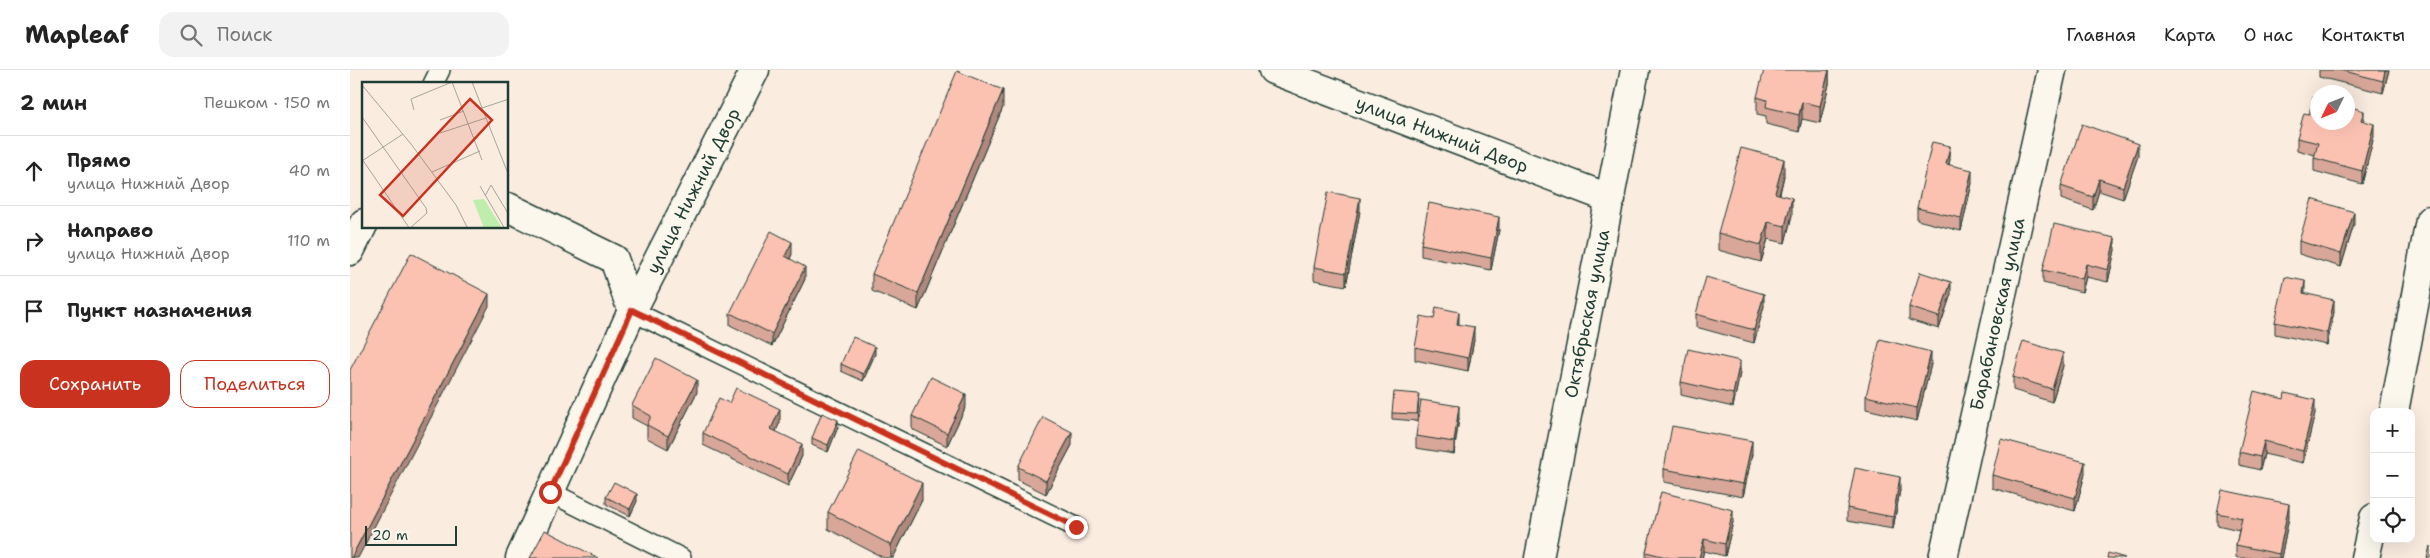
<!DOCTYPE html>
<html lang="ru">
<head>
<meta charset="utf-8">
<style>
	body { margin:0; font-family:"Shantell Sans",sans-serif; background:#f2f2f2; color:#222 }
	.controls { position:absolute; right:15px; bottom:15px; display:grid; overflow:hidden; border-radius:10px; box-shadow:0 5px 20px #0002 }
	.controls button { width:45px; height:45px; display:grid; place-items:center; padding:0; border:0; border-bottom:1px solid #e0e0e0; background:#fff; color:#222; font:25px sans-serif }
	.compass { position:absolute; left:1960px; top:15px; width:45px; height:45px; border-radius:50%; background:#fff; box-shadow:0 5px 20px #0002; rotate:227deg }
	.scale { position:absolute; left:15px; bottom:12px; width:92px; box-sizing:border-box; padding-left:5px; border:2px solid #1f3d34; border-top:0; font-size:14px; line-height:18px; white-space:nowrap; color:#1f3d34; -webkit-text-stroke:4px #fbf7ec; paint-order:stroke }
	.stop { position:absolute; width:15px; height:15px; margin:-11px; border:4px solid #c8321e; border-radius:50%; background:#fff }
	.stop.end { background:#c8321e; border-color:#fff; box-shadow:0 1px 5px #0008 }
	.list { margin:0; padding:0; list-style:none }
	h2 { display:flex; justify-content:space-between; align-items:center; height:65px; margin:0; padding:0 20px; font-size:21px }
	h2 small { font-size:16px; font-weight:400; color:#767676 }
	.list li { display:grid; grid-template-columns:32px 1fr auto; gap:15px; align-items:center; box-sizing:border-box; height:70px; padding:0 20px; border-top:1px solid #e0e0e0 }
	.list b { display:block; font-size:19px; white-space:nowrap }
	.list p { margin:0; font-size:16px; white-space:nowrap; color:#767676 }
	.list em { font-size:16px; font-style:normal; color:#767676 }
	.actions { display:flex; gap:10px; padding:15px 20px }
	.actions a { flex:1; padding:11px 0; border:1px solid #c8321e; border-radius:15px; text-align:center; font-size:18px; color:#c8321e }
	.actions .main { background:#c8321e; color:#fff }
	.icon { flex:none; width:28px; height:28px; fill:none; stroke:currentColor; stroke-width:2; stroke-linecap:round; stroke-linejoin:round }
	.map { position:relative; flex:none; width:2080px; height:488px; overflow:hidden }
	header { display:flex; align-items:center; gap:30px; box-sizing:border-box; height:70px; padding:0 25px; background:#fff; border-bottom:1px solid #e0e0e0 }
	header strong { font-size:24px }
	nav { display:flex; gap:28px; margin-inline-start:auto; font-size:18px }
	.search { width:350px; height:45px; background:#f2f2f2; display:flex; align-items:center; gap:12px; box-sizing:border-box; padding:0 18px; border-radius:15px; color:#767676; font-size:19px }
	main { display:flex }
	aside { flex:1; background:#fff }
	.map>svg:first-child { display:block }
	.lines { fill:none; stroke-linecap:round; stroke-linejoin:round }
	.service-casing { stroke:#1f3d34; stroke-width:22 }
	.minor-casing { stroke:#1f3d34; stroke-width:31 }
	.secondary-casing { stroke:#1f3d34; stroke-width:31 }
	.service { stroke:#fbf7ec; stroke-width:19 }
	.minor { stroke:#fbf7ec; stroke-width:28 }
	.secondary { stroke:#fbf7ec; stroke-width:28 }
	.wall { fill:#d8a799; stroke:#1f3d34 }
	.shaded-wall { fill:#b0887d; stroke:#1f3d34 }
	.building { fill:#fbc2b2; stroke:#1f3d34 }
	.route { stroke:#c8321e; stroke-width:6 }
	.labels { text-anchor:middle; stroke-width:5; stroke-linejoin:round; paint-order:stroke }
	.street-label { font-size:18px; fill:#1f3d34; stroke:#fbf7ec }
	.inset-road { fill:none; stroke:#a3a69b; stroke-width:1 }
	.view { fill:#c8321e; fill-opacity:0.15; stroke:#c8321e; stroke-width:2.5 }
	.inset-edge { fill:none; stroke:#1f3d34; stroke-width:2.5 }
</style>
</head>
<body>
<header>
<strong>Mapleaf</strong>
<div class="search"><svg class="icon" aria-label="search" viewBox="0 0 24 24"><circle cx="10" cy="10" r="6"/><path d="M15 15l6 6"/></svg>Поиск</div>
<nav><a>Главная</a><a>Карта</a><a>О нас</a><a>Контакты</a></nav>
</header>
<main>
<aside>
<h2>2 мин<small>Пешком · 150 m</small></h2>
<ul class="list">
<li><svg class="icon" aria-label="ahead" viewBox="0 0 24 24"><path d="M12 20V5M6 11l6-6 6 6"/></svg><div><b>Прямо</b><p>улица Нижний Двор</p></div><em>40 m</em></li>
<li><svg class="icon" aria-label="right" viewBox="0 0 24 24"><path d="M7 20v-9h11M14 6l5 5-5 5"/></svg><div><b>Направо</b><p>улица Нижний Двор</p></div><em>110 m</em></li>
<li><svg class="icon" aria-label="arrive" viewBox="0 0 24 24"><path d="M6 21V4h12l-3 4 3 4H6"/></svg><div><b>Пункт назначения</b></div></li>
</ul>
<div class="actions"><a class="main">Сохранить</a><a>Поделиться</a></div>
</aside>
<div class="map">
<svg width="2080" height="488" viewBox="0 0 2080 488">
	<rect width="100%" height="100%" fill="#fbece0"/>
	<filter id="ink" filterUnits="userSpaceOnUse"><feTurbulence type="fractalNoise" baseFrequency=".02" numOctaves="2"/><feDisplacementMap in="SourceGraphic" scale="10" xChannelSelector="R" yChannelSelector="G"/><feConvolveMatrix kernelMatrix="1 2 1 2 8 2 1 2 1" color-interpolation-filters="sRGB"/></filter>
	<g filter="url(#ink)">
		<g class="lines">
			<!-- service casing -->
			<g class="service-casing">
				<g id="service">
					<polyline points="83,14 90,0"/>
					<polyline points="282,241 726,457"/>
					<polyline points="200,422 331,488"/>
				</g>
			</g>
			<!-- minor casing -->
			<g class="minor-casing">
				<g id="minor">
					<path id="s1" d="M923,0L1261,129"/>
					<polyline points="158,137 264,189 282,241"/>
					<polyline points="0,181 14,153"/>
					<polyline points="2044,342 2080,150"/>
					<path id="s2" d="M170,488L282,241L405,0"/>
					<path id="s3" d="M1593,488L1702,0"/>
					<polyline points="2015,488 2024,448"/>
				</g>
			</g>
			<!-- secondary casing -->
			<g class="secondary-casing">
				<g id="secondary">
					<path id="s4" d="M1189,488L1285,0"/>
				</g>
			</g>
			<!-- service -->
			<use href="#service" class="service"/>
			<!-- minor -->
			<use href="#minor" class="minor"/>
			<!-- secondary -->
			<use href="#secondary" class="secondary"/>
		</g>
		<!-- wall -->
		<g class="wall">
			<polygon points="1479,0 1479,14 1470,53 1452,49 1449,62 1416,54 1416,46 1407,44 1407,27"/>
			<polygon points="1969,0 2039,0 2033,23 1969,7"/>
			<polygon points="653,37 568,240 522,221 522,204"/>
			<polygon points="1959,44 2014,51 2024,66 2012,114 1964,101 1964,88 1965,85 1947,80 1947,68"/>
			<polygon points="1788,86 1773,129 1749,121 1743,140 1711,129 1711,116"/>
			<polygon points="1600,89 1599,95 1622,113 1611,161 1567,150 1567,138"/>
			<polygon points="1434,106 1430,124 1442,145 1435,173 1418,169 1411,192 1368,180 1368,163"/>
			<polygon points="1010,141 996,216 964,210 964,197"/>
			<polygon points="2004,154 1991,197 1949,184 1949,171"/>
			<polygon points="1149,160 1141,200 1071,186 1071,174"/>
			<polygon points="1765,180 1758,212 1736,207 1732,222 1693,213 1693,200"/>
			<polygon points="442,184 440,189 455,209 422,276 380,255 380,243"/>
			<polygon points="1601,224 1589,259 1559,250 1559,237"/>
			<polygon points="1414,236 1404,273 1346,257 1346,244"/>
			<polygon points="1984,242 1977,275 1925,264 1925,252"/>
			<polygon points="1109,254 1124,270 1118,301 1065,290 1065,277"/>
			<polygon points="525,284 513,311 491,301 491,294"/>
			<polygon points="1581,294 1567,351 1516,339 1516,326"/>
			<polygon points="1713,296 1702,332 1663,320 1663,307"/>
			<polygon points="1390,303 1383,337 1331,325 1331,312"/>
			<polygon points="347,322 318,379 297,368 297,356 282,348 282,335"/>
			<polygon points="1069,330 1067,351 1042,349 1042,343"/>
			<polygon points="379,333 430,352 426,361 452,386 438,416 353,375 353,363"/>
			<polygon points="616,336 597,376 562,359 562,346"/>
			<polygon points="1965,343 1953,393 1914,384 1910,400 1889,395 1889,382"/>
			<polygon points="1109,348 1104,384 1066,378 1066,366"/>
			<polygon points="488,357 478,382 462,375 462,368"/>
			<polygon points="722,375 696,424 668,410 668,397"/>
			<polygon points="1402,384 1393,427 1314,412 1314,399"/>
			<polygon points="1735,404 1725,441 1642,418 1642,405"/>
			<polygon points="1550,420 1543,459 1497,451 1497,438"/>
			<polygon points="256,427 287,431 280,446 256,434"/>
			<polygon points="572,430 543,488 534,488 478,459 478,442"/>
			<polygon points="1867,443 1939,447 1931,488 1889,488 1886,487 1886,475 1889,460 1867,455"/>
			<polygon points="1383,452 1375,486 1354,481 1352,488 1296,488 1296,482"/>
		</g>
		<!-- shaded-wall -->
		<g class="shaded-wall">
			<polygon points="1479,0 1479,14 1470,53 1470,36"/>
			<polygon points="2035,0 2039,0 2033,23 2033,11"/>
			<polygon points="653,20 653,37 568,240 568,223"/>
			<polygon points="1452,32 1452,49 1449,62 1449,45"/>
			<polygon points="2014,41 2014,53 2011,50"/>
			<polygon points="2024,54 2024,66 2012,114 2012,101"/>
			<polygon points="1788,74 1788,86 1773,129 1773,117"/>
			<polygon points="1600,76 1600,89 1596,107 1596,94"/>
			<polygon points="1434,89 1434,106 1425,140 1425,123"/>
			<polygon points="1622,100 1622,113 1611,161 1611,148"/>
			<polygon points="1749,109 1749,121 1743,140 1743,127"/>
			<polygon points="1010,128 1010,141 996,216 996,203"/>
			<polygon points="1442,128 1442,145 1435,173 1435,156"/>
			<polygon points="2004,142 2004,154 1991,197 1991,184"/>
			<polygon points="1149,147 1149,160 1141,200 1141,188"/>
			<polygon points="1418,152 1418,169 1411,192 1411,175"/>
			<polygon points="1765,168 1765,180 1758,212 1758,200"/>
			<polygon points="442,172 442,184 435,199 435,186"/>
			<polygon points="1736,194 1736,207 1732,222 1732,209"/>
			<polygon points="455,197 455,209 422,276 422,264"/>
			<polygon points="1955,211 1955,224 1953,223"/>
			<polygon points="1601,212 1601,224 1589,259 1589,247"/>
			<polygon points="139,224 139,236 8,488 1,488"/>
			<polygon points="1414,224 1414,236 1404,273 1404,260"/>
			<polygon points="1984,230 1984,242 1977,275 1977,263"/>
			<polygon points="1109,242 1109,255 1107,254"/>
			<polygon points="1124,257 1124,270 1118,301 1118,288"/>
			<polygon points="525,277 525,284 513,311 513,304"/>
			<polygon points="1581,282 1581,294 1567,351 1567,338"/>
			<polygon points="1713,283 1713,296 1702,332 1702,319"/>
			<polygon points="1390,291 1390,303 1383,337 1383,324"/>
			<polygon points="347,310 347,322 318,379 318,366"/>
			<polygon points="616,324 616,336 597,376 597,363"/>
			<polygon points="1965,330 1965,343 1953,393 1953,381"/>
			<polygon points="1109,336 1109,348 1104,384 1104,372"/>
			<polygon points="430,339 430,352 421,372 421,359"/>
			<polygon points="488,350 488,357 478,382 478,375"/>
			<polygon points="722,362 722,375 696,424 696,411"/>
			<polygon points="1402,371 1402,384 1393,427 1393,414"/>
			<polygon points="1914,371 1914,384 1910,400 1910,387"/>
			<polygon points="452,374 452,386 438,416 438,404"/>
			<polygon points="1735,392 1735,404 1725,441 1725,428"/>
			<polygon points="1550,407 1550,420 1543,459 1543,447"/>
			<polygon points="572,413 572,430 543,488 541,488 541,475"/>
			<polygon points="287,424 287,431 280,446 280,439"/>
			<polygon points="1939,434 1939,447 1931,488 1929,488 1929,484"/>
			<polygon points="1383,440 1383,452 1375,486 1375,474"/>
			<polygon points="1354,469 1354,481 1352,488 1349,488"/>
		</g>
		<!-- building -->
		<g class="building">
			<polygon points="1414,0 1479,0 1470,36 1452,32 1449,45 1416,37 1417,30 1407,27"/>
			<polygon points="1990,0 2035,0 2033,11"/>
			<polygon points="607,1 653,20 568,223 522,204"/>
			<polygon points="1963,27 1968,28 1968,52 1998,52 1998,36 2014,41 2011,50 2024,54 2012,101 1964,88 1968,73 1947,68 1954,43 1959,44"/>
			<polygon points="1732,54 1788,74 1773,117 1749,109 1743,127 1711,116"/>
			<polygon points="1582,72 1600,76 1596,94 1622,100 1611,148 1567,138"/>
			<polygon points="1391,78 1434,89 1425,123 1442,128 1435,156 1418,152 1411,175 1368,163"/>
			<polygon points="978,122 1010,128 996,203 964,197"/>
			<polygon points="1962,129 2004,142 1991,184 1949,171"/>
			<polygon points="1079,133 1149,147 1141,188 1071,174"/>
			<polygon points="1704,154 1765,168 1758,200 1736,194 1732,209 1693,200"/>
			<polygon points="421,161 442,172 435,186 455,197 422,264 380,243"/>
			<polygon points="61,183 139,224 1,488 0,488 0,300"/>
			<polygon points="1570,202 1601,212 1589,247 1559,237"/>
			<polygon points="1356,207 1414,224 1404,260 1346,244"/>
			<polygon points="1935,207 1955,211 1953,223 1984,230 1977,263 1925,252"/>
			<polygon points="1086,237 1109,242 1107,254 1124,257 1118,288 1065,277 1071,246 1084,249"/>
			<polygon points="503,267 525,277 513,304 491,294"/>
			<polygon points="1530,269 1581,282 1567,338 1516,326"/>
			<polygon points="1673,271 1713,283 1702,319 1663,307"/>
			<polygon points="1338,279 1390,291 1383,324 1331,312"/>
			<polygon points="306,288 347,310 318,366 297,355 301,346 282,335"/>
			<polygon points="581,307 616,324 597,363 562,346"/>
			<polygon points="386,318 430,339 421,359 452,374 438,404 353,363 369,328 379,333"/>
			<polygon points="1904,321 1934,329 1935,323 1965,330 1953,381 1914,371 1910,387 1889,382"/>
			<polygon points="1044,322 1069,324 1067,344 1042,343"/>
			<polygon points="1071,330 1109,336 1104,372 1066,366"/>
			<polygon points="472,343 488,350 478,375 462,368"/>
			<polygon points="693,347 722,362 696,411 668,397"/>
			<polygon points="1322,356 1402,371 1393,414 1314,399"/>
			<polygon points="1651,369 1735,392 1725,428 1642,405"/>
			<polygon points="509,381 572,413 541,475 478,442"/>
			<polygon points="1505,398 1550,407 1543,447 1497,438"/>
			<polygon points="264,412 287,424 280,439 256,427"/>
			<polygon points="1872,420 1939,434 1929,484 1886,475 1892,448 1867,443"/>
			<polygon points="1311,422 1383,440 1375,474 1354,469 1349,488 1320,488 1296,482"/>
			<polygon points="195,460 248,488 180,488"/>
			<polygon points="2080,476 2080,488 2077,488"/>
			<polygon points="1758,483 1775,488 1757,488"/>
		</g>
	</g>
	<g class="lines" filter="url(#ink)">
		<!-- route -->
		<polyline class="route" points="200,422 282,240 726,457"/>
	</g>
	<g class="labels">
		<!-- street labels -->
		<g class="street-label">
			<text dy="6" stroke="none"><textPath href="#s1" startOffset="181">улица Нижний Двор</textPath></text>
			<text dy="6" stroke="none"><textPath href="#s2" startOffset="406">улица Нижний Двор</textPath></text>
			<text dy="6" stroke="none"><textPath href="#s4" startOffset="249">Октябрьская улица</textPath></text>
			<text dy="6" stroke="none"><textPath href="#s3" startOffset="250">Барабановская улица</textPath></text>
		</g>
	</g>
	<!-- overview -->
	<g transform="translate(12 12)">
		<rect width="146" height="146" fill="#fbece0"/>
		<path d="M122,117L140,146H122L111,118Z" fill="#beeeac"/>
		<path class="inset-road" d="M90,0L120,78M0,3L49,62L94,123L106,147M120,26L147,17M52,28L49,17L90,0M0,35L64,126L65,131L47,147M124,36L147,94M78,38L102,29M78,51L124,36L110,0M0,77L48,147M0,79L41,52M70,90L118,69M118,104L143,147M123,114L129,103L147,133"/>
		<path class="view" d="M108,17L130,38L41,134L18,113Z"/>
		<rect width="146" height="146" class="inset-edge"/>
	</g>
</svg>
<div class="controls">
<button>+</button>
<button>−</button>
<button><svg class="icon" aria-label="locate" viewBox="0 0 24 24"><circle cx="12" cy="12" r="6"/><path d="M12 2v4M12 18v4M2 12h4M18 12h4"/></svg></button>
</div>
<svg class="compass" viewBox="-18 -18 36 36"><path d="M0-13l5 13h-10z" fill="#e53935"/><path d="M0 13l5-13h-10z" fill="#767676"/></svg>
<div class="scale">20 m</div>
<div class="stop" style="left:200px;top:422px"></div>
<div class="stop end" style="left:726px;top:457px"></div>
</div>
</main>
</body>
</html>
